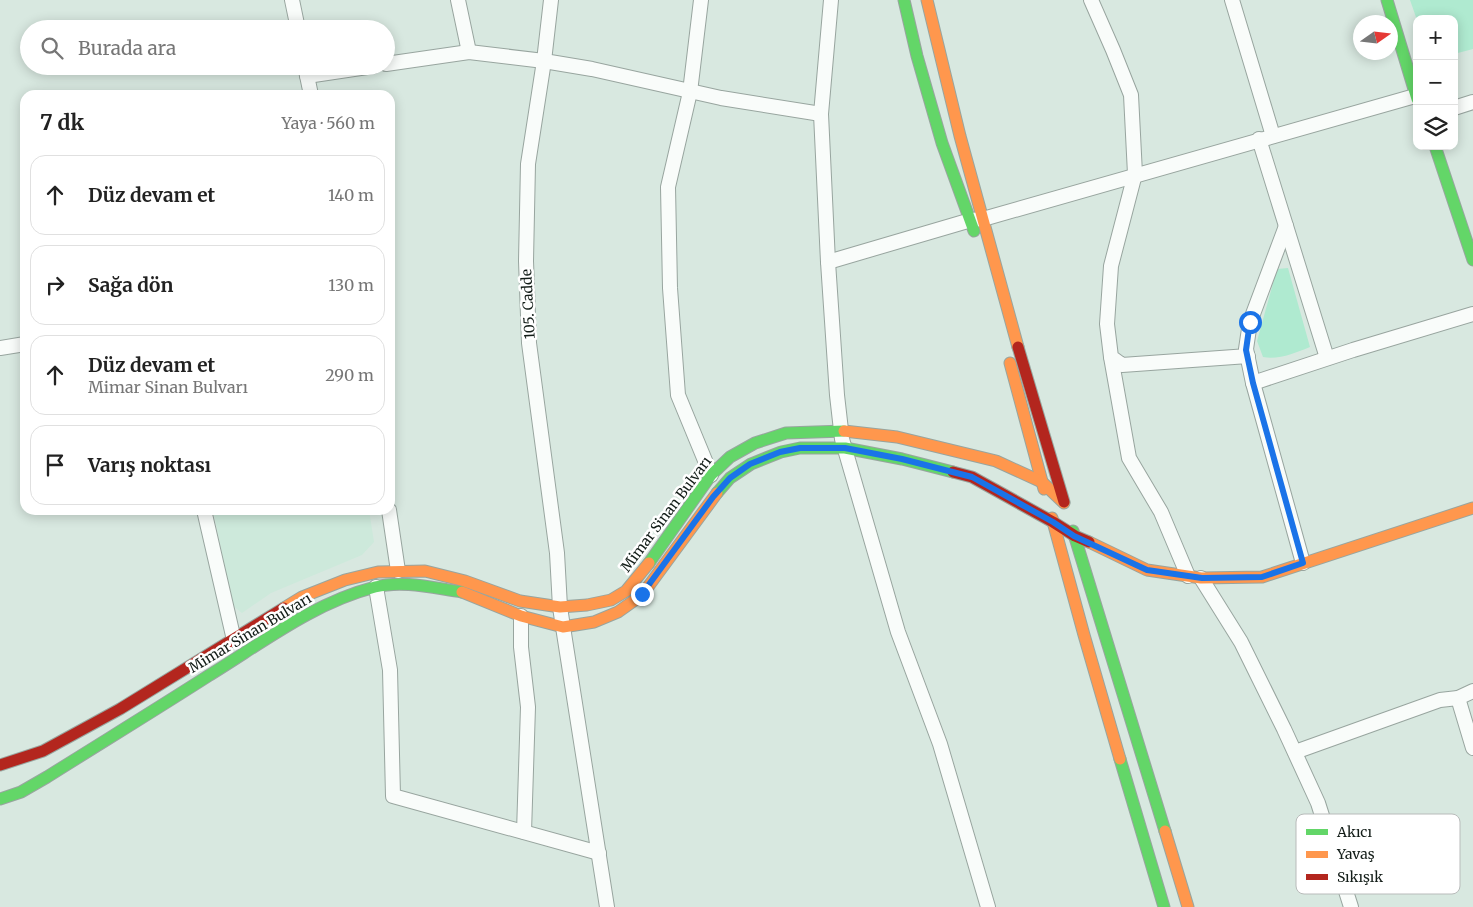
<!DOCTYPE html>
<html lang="tr">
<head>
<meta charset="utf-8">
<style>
	body { margin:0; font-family:Merriweather,serif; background:#f6f6f6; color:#222 }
	.controls { position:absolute; right:15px; top:15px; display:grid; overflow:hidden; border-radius:10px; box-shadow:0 2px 12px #0003 }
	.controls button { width:45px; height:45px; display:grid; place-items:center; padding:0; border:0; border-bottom:1px solid #e0e0e0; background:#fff; color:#222; font:25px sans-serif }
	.compass { position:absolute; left:1353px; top:15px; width:45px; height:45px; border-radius:50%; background:#fff; box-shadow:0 2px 12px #0003; rotate:76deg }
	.stop { position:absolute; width:15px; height:15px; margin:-11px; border:4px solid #1a73e8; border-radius:50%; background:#fff }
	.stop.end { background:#1a73e8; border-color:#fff; box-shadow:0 1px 5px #0008 }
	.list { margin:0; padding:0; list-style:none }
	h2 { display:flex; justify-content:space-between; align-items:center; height:65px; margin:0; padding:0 20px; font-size:21px }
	h2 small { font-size:16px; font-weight:400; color:#767676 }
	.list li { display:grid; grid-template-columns:32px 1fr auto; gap:15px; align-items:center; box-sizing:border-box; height:80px; margin:0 10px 10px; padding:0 10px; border:1px solid #e0e0e0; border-radius:15px }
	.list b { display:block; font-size:19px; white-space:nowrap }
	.list p { margin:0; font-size:16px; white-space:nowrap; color:#767676 }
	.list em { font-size:16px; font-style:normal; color:#767676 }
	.icon { flex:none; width:28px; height:28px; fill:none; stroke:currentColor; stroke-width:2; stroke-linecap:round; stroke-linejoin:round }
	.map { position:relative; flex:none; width:1473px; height:907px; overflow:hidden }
	.search { position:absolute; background:#fff; box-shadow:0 2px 12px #0003; left:20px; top:20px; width:375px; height:55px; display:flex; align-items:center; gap:12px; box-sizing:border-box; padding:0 18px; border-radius:28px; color:#767676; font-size:19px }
	.panel { position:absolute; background:#fff; box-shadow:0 2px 12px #0003; left:20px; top:90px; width:375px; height:425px; border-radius:15px }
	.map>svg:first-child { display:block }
	.built { fill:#cde9db }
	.green { fill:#afead0 }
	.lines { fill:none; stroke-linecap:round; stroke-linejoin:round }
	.street-casing { stroke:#98a59f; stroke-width:16 }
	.fast-casing { stroke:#98a59f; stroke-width:13 }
	.slow-casing { stroke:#98a59f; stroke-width:13 }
	.jam-casing { stroke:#98a59f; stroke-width:13 }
	.street { stroke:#f9fcfa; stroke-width:14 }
	.fast { stroke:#63d668; stroke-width:11 }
	.slow { stroke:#ff974d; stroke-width:11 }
	.jam { stroke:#b3261e; stroke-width:11 }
	.route { stroke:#1a73e8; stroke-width:6 }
	.labels { text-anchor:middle; stroke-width:5; stroke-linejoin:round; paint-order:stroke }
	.street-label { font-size:14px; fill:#131d18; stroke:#fff }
	.key { fill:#fff; stroke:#b8bbba; stroke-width:1 }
	.key-label { font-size:14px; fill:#131d18 }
</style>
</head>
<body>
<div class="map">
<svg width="1473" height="907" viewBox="0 0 1473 907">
	<rect width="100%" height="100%" fill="#d8e8e0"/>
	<!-- built -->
	<polygon class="built" points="213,510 369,510 374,542 362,555 271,593 242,613 233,606"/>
	<!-- green -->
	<g class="green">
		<polygon points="1410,0 1473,0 1473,49 1454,54 1454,19 1417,19 1417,20"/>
		<path d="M1288,268L1310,347C1295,353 1279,360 1263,357L1257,341L1277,269Z"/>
	</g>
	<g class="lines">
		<!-- street casing -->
		<g class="street-casing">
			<g id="street">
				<polyline points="292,0 298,29"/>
				<polyline points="458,0 469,52"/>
				<polyline points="551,0 544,61 528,164 526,261 529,343 557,553 560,607 563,627 607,907"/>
				<polyline points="701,0 690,92 668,187 670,288 678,395 711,475"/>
				<polyline points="831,0 821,114 828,262 837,395 842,439 898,632 940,744 988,907"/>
				<polyline points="1091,0 1113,50 1131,95 1135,174 1111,266 1107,324 1111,357 1122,365 1248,356"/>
				<polyline points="1232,0 1273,136"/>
				<polyline points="386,64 469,52 544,61 592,69 721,98 821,114"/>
				<polyline points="305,66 311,95"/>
				<polyline points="307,76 374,66"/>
				<polyline points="1454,108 1473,102"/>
				<polyline points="1259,139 1327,358"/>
				<polyline points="1286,226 1250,322 1246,349 1253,383 1303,563"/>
				<polyline points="828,262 971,220 983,219 1415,96"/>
				<polyline points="0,348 25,344"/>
				<polyline points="1111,357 1129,458 1161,512 1188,576"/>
				<polyline points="1253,383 1353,350 1473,314"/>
				<polyline points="204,510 234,640"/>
				<polyline points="389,510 398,571"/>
				<polyline points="1201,578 1241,642 1284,729 1318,803 1351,907"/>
				<polyline points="376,587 390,670 393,796 599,853"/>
				<polyline points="521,616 521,647 528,707 524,832"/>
				<polyline points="1458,698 1473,748"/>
				<polyline points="1295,752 1440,700 1458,698 1473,691"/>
			</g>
		</g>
		<!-- fast casing -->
		<g class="fast-casing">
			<g id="fast">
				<polyline points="904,0 917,56 942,143 974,231"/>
				<polyline points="1387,0 1417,99"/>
				<polyline points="1435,146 1473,260"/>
				<polyline points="717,493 730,478 751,464 781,452 800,448 845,448 902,459 953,472"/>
				<polyline points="1073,531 1165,831"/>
				<polyline points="649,563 711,475 730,457 755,443 786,433 844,431"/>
				<polyline points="1120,759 1164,907"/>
				<path d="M0,799L21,792L47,777C101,743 155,710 208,676C262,643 313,603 375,587C403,580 433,588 462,592"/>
			</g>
		</g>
		<!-- slow casing -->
		<g class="slow-casing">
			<g id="slow">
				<polyline points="927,0 960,136 1018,347"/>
				<polyline points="1010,363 1044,489"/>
				<polyline points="844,431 897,437 996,461 1042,482 1064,503"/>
				<polyline points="1052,518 1084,635 1120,759"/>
				<polyline points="1089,542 1147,570 1201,578 1262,577 1473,508"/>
				<polyline points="462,592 521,616 563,627 594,622 618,612 642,595 717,493"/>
				<polyline points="284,608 302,597 345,580 378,572 425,571 465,581 520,601 560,607 587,605 611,600 626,591 649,563"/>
				<polyline points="1165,831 1188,907"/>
			</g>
		</g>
		<!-- jam casing -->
		<g class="jam-casing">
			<g id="jam">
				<polyline points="1018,347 1064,502"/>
				<polyline points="953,472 972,477 1053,522 1075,536 1089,542"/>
				<polyline points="0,765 43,751 120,709 284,608"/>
			</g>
		</g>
		<!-- street -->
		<use href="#street" class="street"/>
		<!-- fast -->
		<use href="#fast" class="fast"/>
		<!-- slow -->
		<use href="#slow" class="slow"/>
		<!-- jam -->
		<use href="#jam" class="jam"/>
	</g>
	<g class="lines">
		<!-- route -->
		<polyline class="route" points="642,594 713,497 730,478 750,464 780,452 800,448 845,448 902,459 972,477 1053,522 1074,536 1147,570 1202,578 1262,577 1303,563 1253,383 1246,350 1250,322"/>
	</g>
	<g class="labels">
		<!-- street labels -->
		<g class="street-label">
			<text transform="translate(528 304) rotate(-93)" y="5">105. Cadde</text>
			<text transform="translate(666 514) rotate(-53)" y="5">Mimar Sinan Bulvarı</text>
			<text transform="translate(250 633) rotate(-31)" y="5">Mimar Sinan Bulvarı</text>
		</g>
	</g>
	<!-- legend -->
	<rect x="1296" y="814" width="164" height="80" rx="8" class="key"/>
	<rect x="1306" y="829" width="22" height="6" fill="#63d668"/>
	<rect x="1306" y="851" width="22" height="7" fill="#ff974d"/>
	<rect x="1306" y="874" width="22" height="6" fill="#b3261e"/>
	<g class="key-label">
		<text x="1337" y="837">Akıcı</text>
		<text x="1337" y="859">Yavaş</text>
		<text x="1337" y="882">Sıkışık</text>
	</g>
</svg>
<div class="controls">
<button>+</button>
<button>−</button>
<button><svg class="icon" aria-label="layers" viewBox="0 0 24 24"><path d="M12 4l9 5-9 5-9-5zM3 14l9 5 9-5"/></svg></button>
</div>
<svg class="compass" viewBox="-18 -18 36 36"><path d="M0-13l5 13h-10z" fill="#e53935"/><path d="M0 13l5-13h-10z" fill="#767676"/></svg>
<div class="stop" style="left:1250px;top:322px"></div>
<div class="stop end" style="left:642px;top:594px"></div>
<div class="search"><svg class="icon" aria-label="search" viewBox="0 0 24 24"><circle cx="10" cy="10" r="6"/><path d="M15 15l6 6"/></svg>Burada ara</div>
<section class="panel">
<h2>7 dk<small>Yaya · 560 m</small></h2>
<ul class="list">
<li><svg class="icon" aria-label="ahead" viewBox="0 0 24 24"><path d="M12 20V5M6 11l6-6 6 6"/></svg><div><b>Düz devam et</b></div><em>140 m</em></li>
<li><svg class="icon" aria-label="right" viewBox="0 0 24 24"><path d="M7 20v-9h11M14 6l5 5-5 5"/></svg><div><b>Sağa dön</b></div><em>130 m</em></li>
<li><svg class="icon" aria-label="ahead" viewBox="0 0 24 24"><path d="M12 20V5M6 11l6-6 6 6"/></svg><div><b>Düz devam et</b><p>Mimar Sinan Bulvarı</p></div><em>290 m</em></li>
<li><svg class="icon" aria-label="arrive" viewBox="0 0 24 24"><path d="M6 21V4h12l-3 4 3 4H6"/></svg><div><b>Varış noktası</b></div></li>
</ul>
</section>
</div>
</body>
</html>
